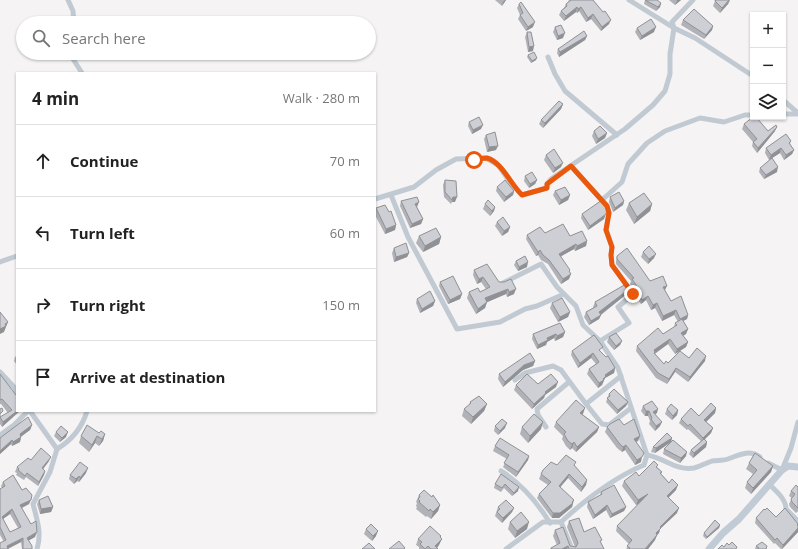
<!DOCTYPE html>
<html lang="en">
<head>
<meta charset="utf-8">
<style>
	body { margin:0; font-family:"Open Sans",sans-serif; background:#f2f2f2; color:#222 }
	.controls { position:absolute; right:12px; top:12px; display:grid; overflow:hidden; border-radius:0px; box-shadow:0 1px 3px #0004 }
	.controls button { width:36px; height:36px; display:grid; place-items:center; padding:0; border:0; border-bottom:1px solid #e0e0e0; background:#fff; color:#222; font:20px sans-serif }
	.stop { position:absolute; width:12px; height:12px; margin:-9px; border:3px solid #ea580c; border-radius:50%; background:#fff }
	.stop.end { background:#ea580c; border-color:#fff; box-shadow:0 1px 4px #0008 }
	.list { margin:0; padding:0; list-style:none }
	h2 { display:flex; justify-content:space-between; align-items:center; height:52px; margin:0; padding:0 16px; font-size:17px }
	h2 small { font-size:13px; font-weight:400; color:#767676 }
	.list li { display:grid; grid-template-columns:26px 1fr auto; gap:12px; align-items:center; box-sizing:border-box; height:72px; padding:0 16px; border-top:1px solid #e0e0e0 }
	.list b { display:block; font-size:15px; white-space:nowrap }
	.list em { font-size:13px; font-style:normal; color:#767676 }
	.icon { flex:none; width:22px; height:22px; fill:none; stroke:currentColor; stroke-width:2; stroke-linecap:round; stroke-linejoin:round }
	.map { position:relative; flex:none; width:798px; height:549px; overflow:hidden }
	.search { position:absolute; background:#fff; box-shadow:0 1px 3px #0004; left:16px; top:16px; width:360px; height:44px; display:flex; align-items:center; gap:10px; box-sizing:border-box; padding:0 14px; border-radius:22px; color:#767676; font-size:15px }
	.panel { position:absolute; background:#fff; box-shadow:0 1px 3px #0004; left:16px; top:72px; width:360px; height:340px; border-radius:0px }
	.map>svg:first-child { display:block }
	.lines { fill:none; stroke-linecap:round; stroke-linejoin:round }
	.street { stroke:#c1cad2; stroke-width:5 }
	.secondary { stroke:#c1cbd6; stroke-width:7 }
	.wall { fill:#b0b2b7; fill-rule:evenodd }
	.shaded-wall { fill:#909195 }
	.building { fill:#cdcfd5; stroke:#909195; fill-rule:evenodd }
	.route { stroke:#ea580c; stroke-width:5 }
</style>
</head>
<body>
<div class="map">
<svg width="798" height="549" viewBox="0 0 798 549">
	<rect width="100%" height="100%" fill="#f5f3f3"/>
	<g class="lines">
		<!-- street -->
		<g class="street">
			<polyline points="68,0 73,11 74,23"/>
			<polyline points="629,0 674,28 695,38 753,76"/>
			<polyline points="73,53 73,59 82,73"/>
			<polyline points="548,57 555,74 565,91 617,135"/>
			<polyline points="783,100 798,113"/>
			<polyline points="783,114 798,114"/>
			<polyline points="571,166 607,206 609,213 606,230 612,247 611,255 612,265 633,294 618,307 629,323 600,341"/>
			<polyline points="391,195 408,237 457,329 500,322 525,309 537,306 564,294"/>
			<polyline points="375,199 414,187 436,170 456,159 486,158 498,165 510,182 522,195 547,188 547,184 551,179 625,129 653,105 665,91 670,74 670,54 674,28 672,22 693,0"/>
			<polyline points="602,200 622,182 628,164 647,143 665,131 700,118 724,122 745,115 753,115"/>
			<polyline points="0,262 17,256"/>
			<path d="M501,284L541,264L557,287L576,306L583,325L600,341L618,368L647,455C665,458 676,471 694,468C701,466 706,463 712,461C717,460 723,461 728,459C739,455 749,449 760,457"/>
			<polyline points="0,372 15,388 17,395"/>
			<polyline points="515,380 525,373 553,366 561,370 586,404 621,376"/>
			<polyline points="586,404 602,424 609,425 631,408"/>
			<path d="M30,411L57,449L50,472L33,504C37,520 42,533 37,549"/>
			<polyline points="546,427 538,415 537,409 569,382"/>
			<polyline points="0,435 14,425 28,411"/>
			<path d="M57,449C72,440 82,428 87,411"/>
			<polyline points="768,463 782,470 791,448 798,422"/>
			<path d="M501,471C522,484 537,502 550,523"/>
			<path d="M769,484C776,491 786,499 786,509L798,521"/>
			<polyline points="506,549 543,522 561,522"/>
			<path d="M572,549L561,522C585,500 613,478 644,465L647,455"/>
		</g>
		<!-- secondary -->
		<polyline class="secondary" points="709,549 723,533 739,519 782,470 788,466 798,467"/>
	</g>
	<!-- wall -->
	<g class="wall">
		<polygon points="495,0 506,0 502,6"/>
		<polygon points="569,0 593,0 609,24 601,31 591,19 586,22 579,11 577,13 576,12 564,21 559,15 561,11 564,8 566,4 568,2"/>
		<polygon points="645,0 661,3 660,7 656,11 644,4"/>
		<polygon points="669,0 681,0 675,5"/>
		<polygon points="714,0 730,0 728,4 720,13 713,6 715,1"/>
		<polygon points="519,4 533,27 526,31 518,19 520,15 517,8"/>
		<polygon points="683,20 713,26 712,30 704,39 681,25"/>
		<polygon points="555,27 563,38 557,40 553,32"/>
		<polygon points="637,28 654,32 640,40 635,32"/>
		<polygon points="527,32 533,51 528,52 525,37"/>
		<polygon points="587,36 585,40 559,57 557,53 558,49"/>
		<polygon points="528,55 536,60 531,63 527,57"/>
		<polygon points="563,104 561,109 543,128 539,124 541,120"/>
		<polygon points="469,122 481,129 472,134 468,126"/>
		<polygon points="744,124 768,131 775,131 757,153 752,146 753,142 742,129"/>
		<polygon points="594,131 607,133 605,138 596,144 592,136"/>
		<polygon points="486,135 496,150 487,152 484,139"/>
		<polygon points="791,141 790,144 794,150 792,154 784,160 780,153 769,160 765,153 766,148"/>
		<polygon points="546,155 561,167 553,173 544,160"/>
		<polygon points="760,168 777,172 764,179 759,172"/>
		<polygon points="525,176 537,180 535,184 529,188 524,181"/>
		<polygon points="445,180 455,202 452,202 451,204 444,197 443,185"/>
		<polygon points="497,187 514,191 513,195 504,202 496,191"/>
		<polygon points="555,191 570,195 568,200 559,205 553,195"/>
		<polygon points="610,197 624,201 623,205 613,212 609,202"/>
		<polygon points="401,201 417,207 423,219 421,224 410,228 400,206"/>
		<polygon points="629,203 652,204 650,211 634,224 626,210"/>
		<polygon points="485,204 495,207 494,211 490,216 483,209"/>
		<polygon points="376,208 396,225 395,230 385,234 375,215"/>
		<polygon points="582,214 604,219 588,230 581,218"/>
		<polygon points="497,222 510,227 508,232 502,236 495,226"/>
		<polygon points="545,233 570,236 587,241 586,246 575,251 574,249 561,256 570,273 569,279 561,284 548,264 541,260 538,255 536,256 526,239 527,235"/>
		<polygon points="419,236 441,237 439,244 423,252 416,243"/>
		<polygon points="394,248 409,253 407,257 394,262 392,253"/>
		<polygon points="643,252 654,258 648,264 641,257"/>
		<polygon points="617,256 650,281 665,290 665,291 671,301 688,315 687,319 683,321 688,329 686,334 683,336 688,342 686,347 675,354 668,344 655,354 664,364 689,358 705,361 688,382 675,372 667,384 656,378 636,351 637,346 663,334 674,327 675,323 678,322 674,315 662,321 655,308 651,310 646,300 641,304 636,297 636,292 630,284 631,281 616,264 616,261"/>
		<polygon points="516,261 527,267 518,271 514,265"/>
		<polygon points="474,270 499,282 514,294 507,297 506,294 487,302 485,308 476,314 467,298 469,292 480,292 486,289 481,282 477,284 473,275"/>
		<polygon points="440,282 462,294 460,299 448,304 439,286"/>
		<polygon points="628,293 601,315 599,319 589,325 584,317 586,312 593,308 593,307 595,302"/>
		<polygon points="417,299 435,301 433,306 420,313 416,303"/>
		<polygon points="552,303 570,312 568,317 558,322 550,308"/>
		<polygon points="565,332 563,337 555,341 554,338 547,342 546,345 537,349 532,339 533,334"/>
		<polygon points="609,337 622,341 620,345 614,350 607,342"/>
		<polygon points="572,351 601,352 615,368 614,373 605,378 602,385 598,388 587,374 589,369 596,364 591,358 578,368 571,355"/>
		<polygon points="17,355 17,365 14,361 15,357"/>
		<polygon points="535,361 533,366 523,370 503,387 498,379 499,374"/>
		<polygon points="0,374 16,395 17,411 2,427 0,424 0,409 1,417 8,413 1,404 0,404"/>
		<polygon points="538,384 556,387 545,395 544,398 532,409 514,390 516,385"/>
		<polygon points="609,394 628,402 626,406 617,414 606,402"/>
		<polygon points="470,402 487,404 484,411 471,424 462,416 464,409 469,405"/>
		<polygon points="643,406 657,413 655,414 660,426 655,431 649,424 650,421 648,416 645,416 641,411"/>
		<polygon points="716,408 715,413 706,422 713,428 711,433 705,439 707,442 706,447 693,458 689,454 691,450 701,441 688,429 687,430 679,423 681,419 699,416"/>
		<polygon points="667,409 678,410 677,415 672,420 665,414"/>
		<polygon points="582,414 599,427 597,432 576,452 572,448 570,450 566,446 562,439 563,436 554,427 556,422 583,414"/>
		<polygon points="32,425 30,430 21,436 20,442 12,446 11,444 0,454 0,438"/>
		<polygon points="495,426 505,428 498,435 494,431"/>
		<polygon points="522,427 541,429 528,443 520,434"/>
		<polygon points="607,427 638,441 636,442 641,462 635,465 625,450 622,452 617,448 605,432"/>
		<polygon points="56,432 66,437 60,442 54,436"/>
		<polygon points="99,433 105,434 103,441 99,446 95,443 89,452 79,443 81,436"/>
		<polygon points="672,438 671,442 655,453 651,452 653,447"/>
		<polygon points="495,446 529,456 528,460 516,477 503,467 507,459 493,451"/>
		<polygon points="664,449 686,456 680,463 663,454"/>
		<polygon points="31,460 49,461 43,469 45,471 44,475 38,486 26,477 24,480 16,475 17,473 15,472 17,467"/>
		<polygon points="749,463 773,466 771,472 751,494 745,488 747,482 753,474 746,469"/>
		<polygon points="557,465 574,466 587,480 586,485 581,492 568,478 560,487 573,503 572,507 559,518 552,518 537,498 539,494 548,485 539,479 541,474"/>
		<polygon points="657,467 662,472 661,474 676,490 668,498 677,513 660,529 659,533 657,535 655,540 648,549 626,549 629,544 616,531 617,526 640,503 636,505 622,486 624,481 639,476"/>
		<polygon points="86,473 79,482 77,481 74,484 69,479 70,475"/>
		<polygon points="501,474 518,491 512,496 504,488 501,492 494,488 495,484"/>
		<path d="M3,482L29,504L22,508L35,537L29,540L32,549H22L21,542L8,549L0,535V489L2,488L1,486ZM10,514L18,528L10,532L3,519Z"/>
		<polygon points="798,487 798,511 796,513 790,507 789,504 792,498 789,496 791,491"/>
		<polygon points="601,492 626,507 624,511 610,518 606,510 593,519 587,507 588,502 600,495"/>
		<polygon points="419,495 440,505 438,511 431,519 427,516 426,517 416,509 417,507 416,506 417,503 416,502"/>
		<polygon points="39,500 53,507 51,512 40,514 37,504"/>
		<polygon points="498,507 514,508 512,512 502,523 495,516"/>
		<polygon points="765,510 776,517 798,526 798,532 782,549 781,549 775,543 774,544 755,523 756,518"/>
		<polygon points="569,521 601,544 604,549 550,549 551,548 557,545 553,536 555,530 570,546 575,547 567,527"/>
		<polygon points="510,522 527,529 515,538 508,529"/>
		<polygon points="720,525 719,528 706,539 703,536 704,533"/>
		<polygon points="366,529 376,536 372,541 364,534"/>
		<polygon points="441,536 439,545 437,548 438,549 419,549 419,547 416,545 418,539"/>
		<polygon points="756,546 766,549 755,549"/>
	</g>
	<!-- shaded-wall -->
	<g class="shaded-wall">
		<polygon points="505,0 506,0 502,6 503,2"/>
		<polygon points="677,0 681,0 675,5 677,1"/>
		<polygon points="730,0 728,4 720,13 722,8"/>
		<polygon points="661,3 660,7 656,11 658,7"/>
		<polygon points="577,7 576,12 564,21 566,16"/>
		<polygon points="581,7 579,11 577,13 578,9"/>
		<polygon points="593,14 591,19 586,22 588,18"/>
		<polygon points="611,20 609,24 601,31 602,27"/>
		<polygon points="535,22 533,27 526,31 528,27"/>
		<polygon points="713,26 712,30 704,39 706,35"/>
		<polygon points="656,27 654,32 640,40 642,36"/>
		<polygon points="565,33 563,38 557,40 558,36"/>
		<polygon points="587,36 585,40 559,57 560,52"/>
		<polygon points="534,46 533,51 528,52 529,47"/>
		<polygon points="537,58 536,60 531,63 532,61"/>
		<polygon points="563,104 561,109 543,128 545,123"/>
		<polygon points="483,125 481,129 472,134 473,130"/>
		<polygon points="777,127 775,131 757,153 758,148"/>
		<polygon points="607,133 605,138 596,144 598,139"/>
		<polygon points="498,146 496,150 487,152 489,147"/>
		<polygon points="781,148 780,153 769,160 771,155"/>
		<polygon points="794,150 792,154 784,160 786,155"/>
		<polygon points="563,163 561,167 553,173 555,168"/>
		<polygon points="778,167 777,172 764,179 766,175"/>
		<polygon points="537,180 535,184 529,188 530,184"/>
		<polygon points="514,191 513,195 504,202 506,197"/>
		<polygon points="570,195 568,200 559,205 561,200"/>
		<polygon points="453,197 457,197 455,202 452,202"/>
		<polygon points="624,201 623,205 613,212 615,208"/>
		<polygon points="419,202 417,207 413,208 415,204"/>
		<polygon points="652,204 650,211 634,224 637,217"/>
		<polygon points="495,207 494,211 490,216 492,211"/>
		<polygon points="606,214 604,219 588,230 590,226"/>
		<polygon points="423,219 421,224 410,228 412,224"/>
		<polygon points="396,225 395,230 385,234 386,229"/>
		<polygon points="510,227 508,232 502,236 504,231"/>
		<polygon points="441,237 439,244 423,252 425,246"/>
		<polygon points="587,241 586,246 575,251 577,246"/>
		<polygon points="576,244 574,249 558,258 559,254"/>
		<polygon points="540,250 538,255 536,256 538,252"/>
		<polygon points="409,253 407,257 394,262 396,257"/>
		<polygon points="656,254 654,258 648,264 649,259"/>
		<polygon points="528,262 527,267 518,271 519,267"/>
		<polygon points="571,274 569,279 561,284 563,279"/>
		<polygon points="483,277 481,282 477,284 479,279"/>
		<polygon points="667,286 665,290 661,292 663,287"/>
		<polygon points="508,289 506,294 483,304 485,298"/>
		<polygon points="516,289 514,294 507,297 509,292"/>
		<polygon points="629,289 628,293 600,315 601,315 599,319 589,325 591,321 599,312"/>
		<polygon points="462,294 460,299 448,304 450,300"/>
		<polygon points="648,296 646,300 641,304 642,300"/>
		<polygon points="435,301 433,306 420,313 422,309"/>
		<polygon points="487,302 485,308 476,314 478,309"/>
		<polygon points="657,303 655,308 651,310 653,305"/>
		<polygon points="676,310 674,315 662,321 663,316"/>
		<polygon points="570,312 568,317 558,322 560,317"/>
		<polygon points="688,315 687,319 679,323 680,319"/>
		<polygon points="8,322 4,332 0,334 0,329 5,324"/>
		<polygon points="688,329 686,334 679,338 681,333"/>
		<polygon points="565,332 563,337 555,341 557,336"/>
		<polygon points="556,334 554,338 547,342 546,345 537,349 538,345 547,338"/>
		<polygon points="670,339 668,344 655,353 654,356 654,350"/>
		<polygon points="622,341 620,345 614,350 616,346"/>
		<polygon points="688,342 686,347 675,354 677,349"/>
		<polygon points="593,353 591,358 578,368 580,363"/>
		<polygon points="706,356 705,361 688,382 690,377"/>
		<polygon points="535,361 533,366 523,370 503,387 505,382 524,365"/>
		<polygon points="615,368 614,373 605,378 602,385 598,388 599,383 605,375"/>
		<polygon points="676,368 675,372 667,384 669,379"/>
		<polygon points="558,382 556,387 545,395 544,398 532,409 534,404 545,392"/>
		<polygon points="628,402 626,406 617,414 618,410"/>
		<polygon points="487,404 484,411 471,424 473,417"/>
		<polygon points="585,408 583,414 579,418 580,413"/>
		<polygon points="716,408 715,413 703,425 704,420"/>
		<polygon points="658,409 657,413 652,416 653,412"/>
		<polygon points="678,410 677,415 672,420 673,416"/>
		<polygon points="17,411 20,411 2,427 3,422"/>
		<polygon points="646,411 649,411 648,416 645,416"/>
		<polygon points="543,422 541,429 528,443 530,436"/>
		<polygon points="662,422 660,426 655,431 656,426"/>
		<polygon points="507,423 505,428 498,435 500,431"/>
		<polygon points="32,425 30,430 18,439 20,434"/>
		<polygon points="599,427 597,432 576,452 577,447"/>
		<polygon points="713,428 711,433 702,442 703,438"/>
		<polygon points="68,432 66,437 60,442 62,438"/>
		<polygon points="105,434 103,441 99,446 102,439"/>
		<polygon points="97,436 95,443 89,452 92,445"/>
		<polygon points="640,436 638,441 633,443 634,439"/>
		<polygon points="21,437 20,442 12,446 13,442"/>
		<polygon points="672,438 671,442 655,453 656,448"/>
		<polygon points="12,440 11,444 0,454 0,451"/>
		<polygon points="574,442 572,448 570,450 572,444"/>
		<polygon points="707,442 706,447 693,458 694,453"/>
		<polygon points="626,445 625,450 622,452 623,447"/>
		<polygon points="687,452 686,456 680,463 681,458"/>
		<polygon points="529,456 528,460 516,477 518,472"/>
		<polygon points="51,457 49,461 40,473 42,468"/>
		<polygon points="642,457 641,462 635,465 637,460"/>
		<polygon points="773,466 771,472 751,494 753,488"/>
		<polygon points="88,468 86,473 79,482 80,478"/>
		<polygon points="45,471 44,475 38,486 39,482"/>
		<polygon points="569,474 568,478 557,491 559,486"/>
		<polygon points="79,476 77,481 74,484 76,479"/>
		<polygon points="587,480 586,485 581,492 582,487"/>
		<polygon points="678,485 676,490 665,501 667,496"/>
		<polygon points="519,487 518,491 512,496 514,493"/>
		<polygon points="648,494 646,499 636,505 638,500"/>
		<polygon points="31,500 29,504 19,509 20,505"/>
		<polygon points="574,500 572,507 559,518 552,518 553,513 572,502"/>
		<polygon points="440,505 438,511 431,519 433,512"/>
		<polygon points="607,505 606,510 593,519 595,515"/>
		<polygon points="53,507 51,512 40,514 41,509"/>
		<polygon points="626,507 624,511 610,518 612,514"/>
		<polygon points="514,508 512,512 502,523 503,518"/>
		<polygon points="679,508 677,513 660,529 659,533 654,538 656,533 660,527"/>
		<polygon points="12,509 10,514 0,521 2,517"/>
		<polygon points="529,522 527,529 515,538 517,531"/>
		<polygon points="720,525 719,528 706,539 707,537"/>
		<polygon points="798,528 798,532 782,549 783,545"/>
		<polygon points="378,531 376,536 372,541 373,536"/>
		<polygon points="37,532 35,537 26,542 27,538"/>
		<polygon points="657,535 655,540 648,549 645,549"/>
		<polygon points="441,536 439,542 442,539 439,545 436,549 435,546 440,537"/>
		<polygon points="23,538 21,542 7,549 7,546"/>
		<polygon points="568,546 567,549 562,549"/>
	</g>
	<!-- building -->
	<g class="building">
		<polygon points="571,0 593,0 603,12 605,11 611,20 602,27 593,14 588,18 581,7 578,9 577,7 566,16 561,11 567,6 566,4"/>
		<polygon points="645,0 657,0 661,3 658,7"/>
		<polygon points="716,0 729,0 722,8 715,1"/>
		<polygon points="521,2 535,22 528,27 520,15 523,13 519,4"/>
		<polygon points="694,9 713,26 706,35 683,20"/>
		<polygon points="651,19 656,27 642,36 637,28"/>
		<polygon points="561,25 565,33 558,36 555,27"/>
		<polygon points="584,31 587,36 560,52 558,49"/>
		<polygon points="527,32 531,32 534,46 529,47"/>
		<polygon points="534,52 537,58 532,61 528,55"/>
		<polygon points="559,101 563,104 545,123 541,120"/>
		<polygon points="479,117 483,125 473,130 469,122"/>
		<polygon points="753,117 756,117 768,131 776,125 777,127 758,148 753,142 757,139 744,124"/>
		<polygon points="600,126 607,133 598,139 594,131"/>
		<polygon points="495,132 498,146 489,147 486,135"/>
		<polygon points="786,134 791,141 789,143 794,150 786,155 781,148 771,155 766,148"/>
		<polygon points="554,149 563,163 555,168 546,155"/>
		<polygon points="772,158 778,167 766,175 760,168"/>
		<polygon points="532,172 537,180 530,184 525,176"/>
		<polygon points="445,180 456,181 457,197 453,197 452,200 445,192"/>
		<polygon points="505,180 514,191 506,197 497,187"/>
		<polygon points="565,187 570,195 561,200 555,191"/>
		<polygon points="619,192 624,201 615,208 610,197"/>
		<polygon points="644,193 652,204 637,217 629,203"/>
		<polygon points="417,197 419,202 415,204 423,219 412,224 401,201"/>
		<polygon points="488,200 495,207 492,211 485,204"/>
		<polygon points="602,200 607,209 606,214 590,226 582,214"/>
		<polygon points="385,205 389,212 391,211 396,225 386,229 376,208"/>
		<polygon points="503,217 510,227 504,231 497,222"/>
		<polygon points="563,224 570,236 582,231 587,241 577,246 576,244 559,254 570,270 569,271 571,274 563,279 549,260 543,255 540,250 538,252 527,235 540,227 545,233"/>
		<polygon points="436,228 441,237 425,246 419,236"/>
		<polygon points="406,243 409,253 396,257 394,248"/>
		<polygon points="649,246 656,254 649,259 643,252"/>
		<polygon points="627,248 650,281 663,276 667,286 663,287 671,301 681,296 688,315 680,319 676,310 663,316 657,303 653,305 648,296 642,300 637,292 638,288 632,279 634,278 617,259 617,256"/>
		<polygon points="525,256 528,262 519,267 516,261"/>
		<polygon points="487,264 499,282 504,282 511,279 516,289 509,292 508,289 485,298 487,302 478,309 469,292 478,288 480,292 490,287 483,277 479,279 474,270"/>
		<polygon points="453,276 462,294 450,300 440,282"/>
		<polygon points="626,284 629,289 599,312 601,315 591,321 586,312 597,306 595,302"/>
		<polygon points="430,291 435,301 422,309 417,299"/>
		<polygon points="562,298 570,312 560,317 552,303"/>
		<polygon points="0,312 8,322 5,324 6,326 0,329"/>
		<polygon points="682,319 688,329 681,333 688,342 677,349 670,339 654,350 655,352 654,353 664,364 666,361 668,363 680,351 689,358 697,348 706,356 690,377 676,368 669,379 658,373 637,346 658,328 663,334 677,325 675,323"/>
		<polygon points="560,323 565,332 557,336 556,334 547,338 548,340 538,345 533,334"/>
		<polygon points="616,333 622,341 616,346 609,337"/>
		<polygon points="594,335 603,347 599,350 606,357 608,356 615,368 605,375 606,376 603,379 604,380 599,383 589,369 599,362 593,353 580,363 572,351"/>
		<polygon points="530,353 535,361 524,365 505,382 499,374"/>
		<polygon points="0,374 16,395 17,395 17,411 3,422 0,417 12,410 2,399 0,400"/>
		<polygon points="527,374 538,384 551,374 558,382 545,392 546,393 534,404 516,385"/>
		<polygon points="614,389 628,402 618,410 607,398 610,396 609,394"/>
		<polygon points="479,396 487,404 473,417 464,409 471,403 470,402"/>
		<polygon points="576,400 585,408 580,413 599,427 577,447 574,442 572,444 568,441 564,434 566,432 556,422"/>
		<polygon points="652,401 658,409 653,412 662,422 656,426 651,419 652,418 649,411 646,411 643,406"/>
		<polygon points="711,403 716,408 704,420 713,428 703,438 690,424 688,426 681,419 691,408 699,416"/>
		<polygon points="671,404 678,410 673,416 667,409"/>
		<polygon points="2,408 3,411 0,414 0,409"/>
		<polygon points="534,414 543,422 530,436 522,427"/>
		<polygon points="28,417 32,425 20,434 21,437 13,442 12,440 0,451 0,438"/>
		<polygon points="502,419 507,423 500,431 495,426"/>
		<polygon points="619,419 624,425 634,419 640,436 634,439 644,453 642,457 637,460 626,445 623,447 619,443 607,427 610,424"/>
		<polygon points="87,425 99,433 101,431 105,434 102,439 97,436 92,445 81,436"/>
		<polygon points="61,426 68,432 62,438 56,432"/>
		<polygon points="667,433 672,438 656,448 653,447"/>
		<polygon points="500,438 529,456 518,472 504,463 509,455 495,446"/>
		<polygon points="704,439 707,442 694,453 691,450"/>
		<polygon points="673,440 687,452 681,458 664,449"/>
		<polygon points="41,448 51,457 42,468 45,471 39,482 27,473 25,476 18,470 19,469 17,467 28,458 31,460"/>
		<polygon points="755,453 773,466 753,488 747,482 757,470 749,463"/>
		<polygon points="566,455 576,462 574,465 587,480 582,487 569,474 559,486 574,500 572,502 573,503 560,513 553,513 539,494 551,482 541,474 543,470 551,462 557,465"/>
		<polygon points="654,461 658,465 656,467 662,472 660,473 669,483 672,479 678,485 667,496 679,508 660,527 661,528 656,533 657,535 645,549 629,549 630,548 627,546 632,540 617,526 648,494 638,500 624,481 636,472 639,476"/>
		<polygon points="80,462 88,468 80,478 79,476 76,479 70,475"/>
		<polygon points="501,474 519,487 514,493 505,484 502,488 495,484"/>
		<path d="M13,475L22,490L26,488L32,495L31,500L20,505L31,524L36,521L37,532L27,538L32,546V549H23V538L7,546L8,549H0V543L6,540L0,527V489L5,486L3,482ZM12,509L21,527L10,532L2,517Z"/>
		<polygon points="614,485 626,507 612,514 607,505 595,515 588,502 602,494 601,492"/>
		<polygon points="796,485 798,487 798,508 792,502 791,499 795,494 791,491"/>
		<polygon points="424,490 432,497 433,495 440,505 433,512 430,509 429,511 419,502 420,501 418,499 420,497 419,495"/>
		<polygon points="48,496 53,507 41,509 39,500"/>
		<polygon points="506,500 514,508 503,518 497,512 500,509 498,507"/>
		<polygon points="767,508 776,517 785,508 798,524 797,525 798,526 798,528 783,545 777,538 775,540 756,518 764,509 765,510"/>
		<polygon points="521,512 529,522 517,531 510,522"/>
		<polygon points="579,518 584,532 595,527 602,540 600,541 604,549 569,549 568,546 562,549 551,549 551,548 560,543 555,530 563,527 570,546 576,547 578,543 569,521"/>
		<polygon points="715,520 720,525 707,537 704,533"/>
		<polygon points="371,524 378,531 373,536 366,529"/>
		<polygon points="430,526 441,536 440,537 442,539 435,546 438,549 431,549 428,546 425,549 420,544 422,542 418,539"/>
		<polygon points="399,541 405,548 404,549 389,549"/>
		<polygon points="732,542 737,547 736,549 718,549 722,545 724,547 727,543 729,545"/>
		<polygon points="762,542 767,546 766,549 758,549 759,548 756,546"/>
		<polygon points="369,543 375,549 362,549"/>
	</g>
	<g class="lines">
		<!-- route -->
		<path class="route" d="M474,160C477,159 483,158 487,158C502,162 511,185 522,195L547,188V184L571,166L607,206L609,213L606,230L612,247L611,255L612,265L633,294"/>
	</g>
</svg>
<div class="controls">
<button>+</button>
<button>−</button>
<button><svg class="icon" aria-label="layers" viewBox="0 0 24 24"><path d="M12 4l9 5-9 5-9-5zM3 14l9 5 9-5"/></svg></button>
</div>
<div class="stop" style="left:474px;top:160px"></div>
<div class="stop end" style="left:633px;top:294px"></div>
<div class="search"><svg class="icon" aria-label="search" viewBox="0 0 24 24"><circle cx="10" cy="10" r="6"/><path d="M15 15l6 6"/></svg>Search here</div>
<section class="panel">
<h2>4 min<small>Walk · 280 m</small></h2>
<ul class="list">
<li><svg class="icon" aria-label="ahead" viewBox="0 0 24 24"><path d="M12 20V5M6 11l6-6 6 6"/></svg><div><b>Continue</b></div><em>70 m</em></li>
<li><svg class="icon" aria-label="left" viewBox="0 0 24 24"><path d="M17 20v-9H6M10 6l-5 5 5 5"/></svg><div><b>Turn left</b></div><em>60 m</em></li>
<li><svg class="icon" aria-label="right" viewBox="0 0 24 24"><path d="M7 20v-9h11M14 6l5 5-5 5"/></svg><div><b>Turn right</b></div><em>150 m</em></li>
<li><svg class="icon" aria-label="arrive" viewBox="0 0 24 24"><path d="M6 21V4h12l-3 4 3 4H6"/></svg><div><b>Arrive at destination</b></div></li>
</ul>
</section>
</div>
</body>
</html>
